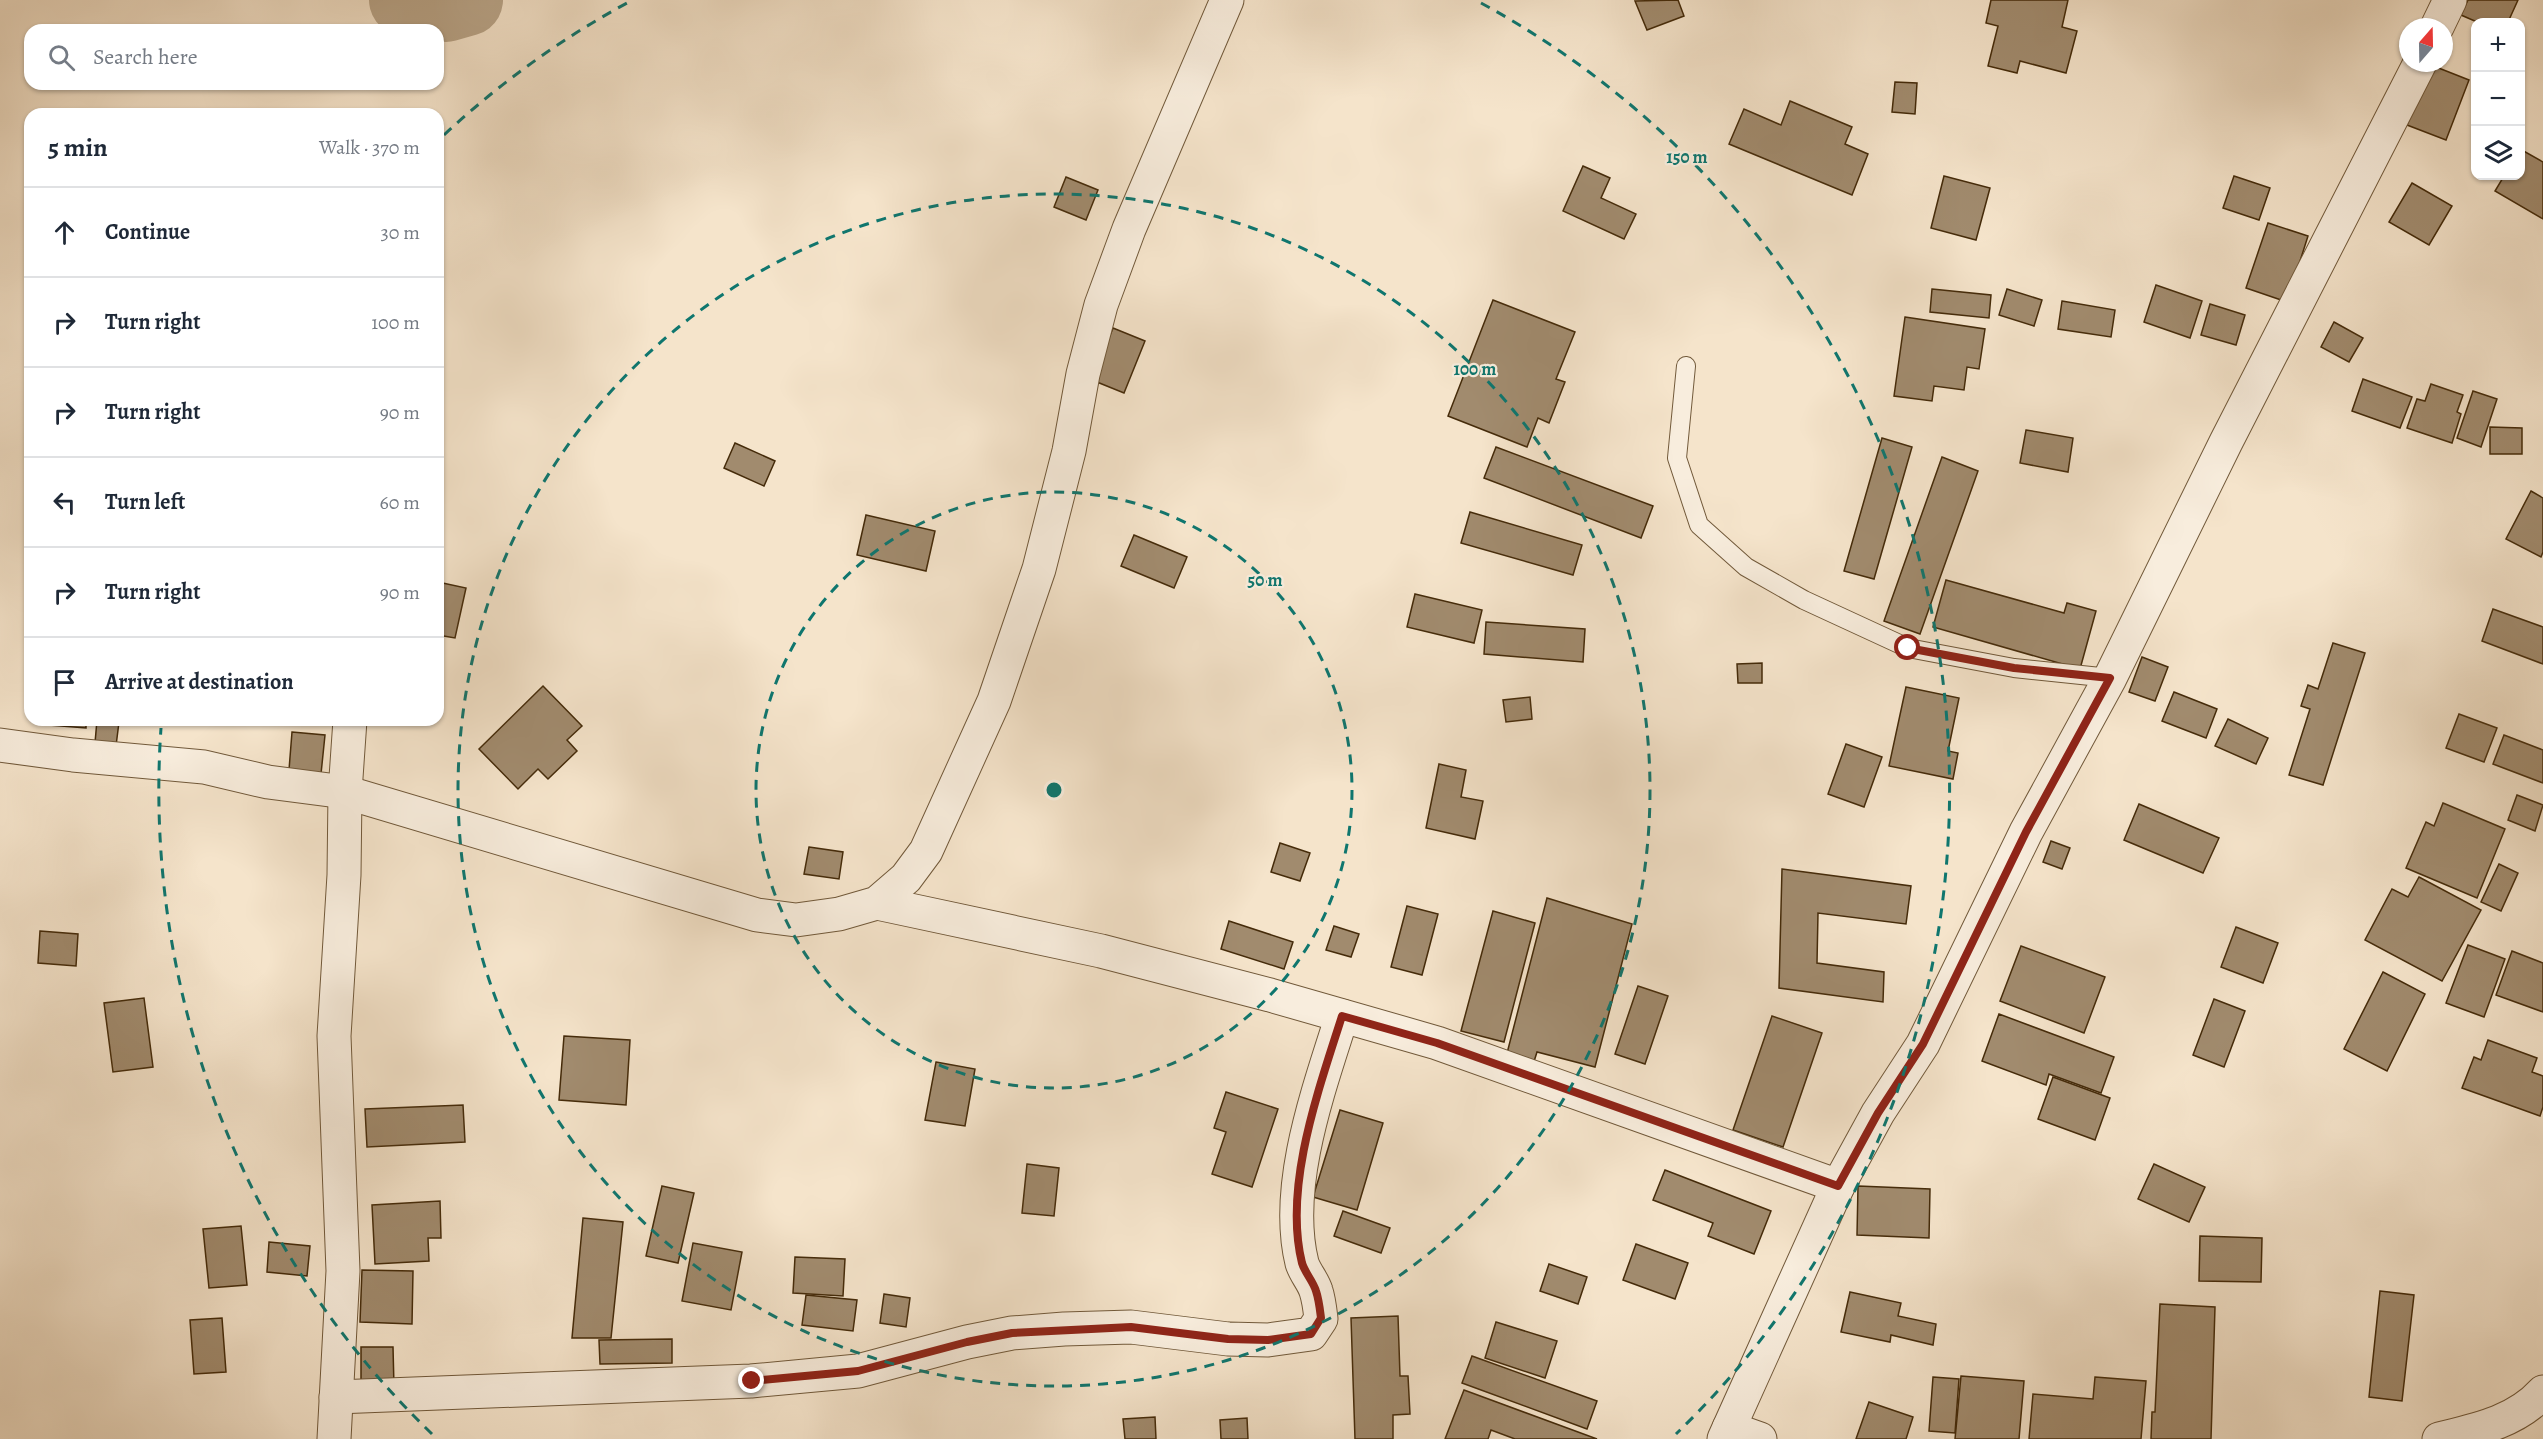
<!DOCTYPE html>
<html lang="en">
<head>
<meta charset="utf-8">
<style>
	body { margin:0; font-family:Alegreya,serif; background:#f2f2f3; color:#1f2937 }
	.controls { position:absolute; right:18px; top:18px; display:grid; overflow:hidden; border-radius:12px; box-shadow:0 2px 4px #0004 }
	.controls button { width:54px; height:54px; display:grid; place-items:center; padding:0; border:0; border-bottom:2px solid #e0e1e3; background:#fff; color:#1f2937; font:30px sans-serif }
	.compass { position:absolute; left:2399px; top:18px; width:54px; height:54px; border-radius:50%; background:#fff; box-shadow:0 2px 4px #0004; rotate:20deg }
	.stop { position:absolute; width:18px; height:18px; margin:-14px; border:4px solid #8f2418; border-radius:50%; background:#fff }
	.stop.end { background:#8f2418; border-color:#fff; box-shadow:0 2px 6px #0008 }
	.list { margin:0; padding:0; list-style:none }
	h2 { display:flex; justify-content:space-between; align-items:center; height:78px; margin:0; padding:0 24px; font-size:26px }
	h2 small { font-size:20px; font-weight:400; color:#747a83 }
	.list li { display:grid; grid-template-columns:39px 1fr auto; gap:18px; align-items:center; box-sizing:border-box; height:90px; padding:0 24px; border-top:2px solid #e0e1e3 }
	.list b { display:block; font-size:22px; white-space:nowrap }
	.list em { font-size:20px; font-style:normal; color:#747a83 }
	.icon { flex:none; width:33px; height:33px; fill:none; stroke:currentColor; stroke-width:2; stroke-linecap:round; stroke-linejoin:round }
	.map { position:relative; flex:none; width:2543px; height:1439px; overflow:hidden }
	.search { position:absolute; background:#fff; box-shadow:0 2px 4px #0004; left:24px; top:24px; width:420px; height:66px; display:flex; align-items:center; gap:15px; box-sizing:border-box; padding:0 21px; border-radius:18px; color:#747a83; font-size:22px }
	.panel { position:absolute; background:#fff; box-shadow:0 2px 4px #0004; left:24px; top:108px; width:420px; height:618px; border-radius:18px }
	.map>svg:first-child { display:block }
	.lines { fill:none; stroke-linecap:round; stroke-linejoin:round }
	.river { stroke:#b9a589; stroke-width:72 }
	.building { fill:#a18b6e; stroke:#452b0a; stroke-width:1.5 }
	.service-casing { stroke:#71593a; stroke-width:20 }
	.minor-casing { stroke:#71593a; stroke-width:35 }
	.service { stroke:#f8eddd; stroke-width:18 }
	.minor { stroke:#f8eddd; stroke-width:33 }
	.route { stroke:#8f2418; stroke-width:8 }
	.ring { fill:none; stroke:#0f766e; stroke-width:3; stroke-dasharray:10 8 }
	.centre { fill:#0f766e; stroke:#f8eddd; stroke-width:3 }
	.ring-label { font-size:18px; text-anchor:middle; font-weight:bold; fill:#0f766e; stroke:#f8eddd; stroke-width:4.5; stroke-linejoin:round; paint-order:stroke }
</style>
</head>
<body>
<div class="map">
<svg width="2543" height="1439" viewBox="0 0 2543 1439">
	<rect width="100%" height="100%" fill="#f5e4cb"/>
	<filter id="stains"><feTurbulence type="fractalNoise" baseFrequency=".00333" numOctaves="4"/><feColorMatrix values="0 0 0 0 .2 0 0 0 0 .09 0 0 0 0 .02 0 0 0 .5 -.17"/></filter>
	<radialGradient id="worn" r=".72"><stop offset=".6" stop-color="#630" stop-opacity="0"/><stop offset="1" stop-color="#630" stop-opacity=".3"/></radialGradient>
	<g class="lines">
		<!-- river -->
		<polyline class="river" points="405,0 446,6 467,0"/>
	</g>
	<!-- building -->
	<g class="building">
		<polygon points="1678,0 1684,16 1647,30 1635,1"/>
		<polygon points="1991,0 2068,0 2062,27 2077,31 2066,73 2020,61 2017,73 1988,66 1998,26 1986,23"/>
		<polygon points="2468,0 2518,0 2508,22 2477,22 2461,15"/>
		<polygon points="2431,65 2469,80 2446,140 2407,125"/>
		<polygon points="1895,82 1917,83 1915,114 1892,112"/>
		<polygon points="1790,101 1852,127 1845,144 1868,154 1852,195 1729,144 1744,109 1781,125"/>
		<polygon points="2520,149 2543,162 2543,219 2495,191 2504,176 2520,176"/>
		<polygon points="1583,166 1610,178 1601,198 1636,214 1624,239 1563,211"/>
		<polygon points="1944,176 1990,188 1976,240 1931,228"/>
		<polygon points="2234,176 2270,188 2259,220 2223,208"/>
		<polygon points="1066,177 1098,190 1086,220 1054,207"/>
		<polygon points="2412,183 2452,206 2429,245 2389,222"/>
		<polygon points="2268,223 2308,236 2287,302 2246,288"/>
		<polygon points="2156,285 2202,301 2190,338 2144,322"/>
		<polygon points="1932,289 1991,295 1989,318 1930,312"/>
		<polygon points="2007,289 2042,300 2034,326 1999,315"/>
		<polygon points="1493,300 1575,332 1556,379 1565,382 1549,423 1538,418 1527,447 1448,416"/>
		<polygon points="2062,301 2115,310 2111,337 2058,329"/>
		<polygon points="2210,304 2245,315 2236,345 2201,335"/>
		<polygon points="1905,317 1985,329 1979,369 1967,367 1964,390 1934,386 1932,401 1894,396"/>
		<polygon points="2334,322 2363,338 2349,362 2321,347"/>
		<polygon points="1113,328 1145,341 1124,393 1092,380"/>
		<polygon points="2363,379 2412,397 2400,428 2352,411"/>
		<polygon points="2431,384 2463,395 2457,412 2461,414 2452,443 2407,428 2417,399 2425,401"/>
		<polygon points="2473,391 2497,399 2481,447 2457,438"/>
		<polygon points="2490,427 2522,428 2522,454 2490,454"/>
		<polygon points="2026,430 2073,438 2068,472 2020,463"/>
		<polygon points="1882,438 1912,447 1874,579 1844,571"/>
		<polygon points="735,443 775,461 764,486 724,468"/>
		<polygon points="1496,447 1653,506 1641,538 1484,478"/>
		<polygon points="1942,457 1978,471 1920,634 1884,621"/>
		<polygon points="2531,491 2543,498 2543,552 2541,557 2506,539"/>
		<polygon points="1470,512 1582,545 1573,575 1461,543"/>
		<polygon points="866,515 935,531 926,571 857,555"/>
		<polygon points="1134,535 1187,557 1174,588 1121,566"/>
		<polygon points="1946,580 2064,613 2067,603 2096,611 2080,669 1933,627"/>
		<polygon points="438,582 466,588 455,638 438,635"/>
		<polygon points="1415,594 1482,610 1474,643 1407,627"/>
		<polygon points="2493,609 2543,627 2543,664 2482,641"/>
		<polygon points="1486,622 1585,629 1583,662 1484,654"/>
		<polygon points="2333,643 2365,653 2323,785 2289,775 2310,709 2301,706 2308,685 2318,689"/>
		<polygon points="2142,657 2168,667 2155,701 2129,692"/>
		<polygon points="1762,663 1762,683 1738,683 1737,664"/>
		<polygon points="543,686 582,726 567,740 577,751 548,779 538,769 518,789 479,749"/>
		<polygon points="1906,687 1959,698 1948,751 1958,753 1953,779 1889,766"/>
		<polygon points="2174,692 2217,709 2206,738 2162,721"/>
		<polygon points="1530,697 1532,719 1506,722 1503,700"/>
		<polygon points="2459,714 2497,728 2484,762 2446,748"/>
		<polygon points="2228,719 2268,738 2256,764 2215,746"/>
		<polygon points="49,720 86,720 86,728 49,725"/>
		<polygon points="97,720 119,722 116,746 95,743"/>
		<polygon points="292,732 325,735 321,774 289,770"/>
		<polygon points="2504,735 2543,750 2543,783 2493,764"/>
		<polygon points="1846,744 1882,757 1864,807 1828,794"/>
		<polygon points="1439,764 1466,770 1461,797 1483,801 1475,839 1426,828"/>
		<polygon points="2517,795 2543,805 2535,831 2508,820"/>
		<polygon points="2443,803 2505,829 2477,898 2406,868 2426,822 2434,826"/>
		<polygon points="2139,804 2219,838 2203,873 2124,840"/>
		<polygon points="2051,841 2070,848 2062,869 2043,862"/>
		<polygon points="1280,843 1310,853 1300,881 1271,872"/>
		<polygon points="809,847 843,852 839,879 804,874"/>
		<polygon points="2499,864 2518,873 2501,911 2481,902"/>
		<polygon points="1782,869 1911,886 1906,924 1818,913 1817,963 1884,972 1883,1002 1779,988"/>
		<polygon points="2419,877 2481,910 2442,981 2365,940 2392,889 2408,897"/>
		<polygon points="1547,898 1632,924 1595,1067 1537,1052 1532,1068 1505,1061"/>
		<polygon points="1407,906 1438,914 1422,975 1391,967"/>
		<polygon points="1493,911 1535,923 1504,1042 1461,1031"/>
		<polygon points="1229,921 1293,942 1284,969 1221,949"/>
		<polygon points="1334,926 1359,934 1351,957 1326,950"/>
		<polygon points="2236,927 2278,943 2263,983 2221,967"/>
		<polygon points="40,931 78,934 76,966 38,963"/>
		<polygon points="2468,945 2505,959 2484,1017 2446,1003"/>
		<polygon points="2021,946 2105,977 2084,1033 2000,1001"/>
		<polygon points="2512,951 2543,963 2543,1012 2496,995"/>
		<polygon points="2383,972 2425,994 2387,1071 2344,1049"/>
		<polygon points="1638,986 1668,996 1645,1064 1615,1054"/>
		<polygon points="144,998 153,1067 113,1072 104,1003"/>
		<polygon points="2214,999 2245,1011 2224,1067 2193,1055"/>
		<polygon points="1999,1014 2114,1057 2101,1093 2049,1074 2046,1085 1982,1061"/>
		<polygon points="1772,1016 1822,1033 1783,1147 1733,1130"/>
		<polygon points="564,1036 630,1040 626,1105 559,1100"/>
		<polygon points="2488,1040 2537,1058 2532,1072 2543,1076 2543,1107 2540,1116 2462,1088 2474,1057 2481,1060"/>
		<polygon points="936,1062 975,1069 965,1126 925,1120"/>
		<polygon points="2053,1077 2110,1098 2095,1140 2038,1119"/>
		<polygon points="1226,1092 1278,1109 1252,1187 1212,1174 1226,1132 1214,1128"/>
		<polygon points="463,1105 465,1142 367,1147 365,1109"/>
		<polygon points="1340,1110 1383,1123 1357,1210 1313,1197"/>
		<polygon points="1027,1164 1059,1168 1054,1216 1022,1213"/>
		<polygon points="2154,1164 2205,1187 2189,1222 2138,1199"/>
		<polygon points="1665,1170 1771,1211 1754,1254 1708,1236 1713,1223 1653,1200"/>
		<polygon points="662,1186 694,1193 678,1263 646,1256"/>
		<polygon points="1858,1186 1930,1189 1929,1238 1857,1235"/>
		<polygon points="440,1201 441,1238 428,1238 429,1261 375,1264 372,1205"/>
		<polygon points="1343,1211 1390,1228 1381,1253 1334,1236"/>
		<polygon points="583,1218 623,1222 611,1338 572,1338"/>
		<polygon points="241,1226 247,1285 209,1288 203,1229"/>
		<polygon points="2200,1236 2262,1238 2261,1282 2199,1281"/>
		<polygon points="269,1242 310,1246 307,1276 267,1272"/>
		<polygon points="693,1243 742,1252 731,1310 682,1301"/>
		<polygon points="1636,1244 1688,1263 1675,1299 1623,1280"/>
		<polygon points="795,1257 845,1259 843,1296 793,1293"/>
		<polygon points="1549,1264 1587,1277 1578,1304 1540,1291"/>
		<polygon points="362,1270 413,1271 412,1324 360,1322"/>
		<polygon points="2380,1291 2414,1295 2402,1401 2369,1397"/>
		<polygon points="1850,1292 1901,1303 1898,1316 1936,1324 1933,1345 1891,1335 1890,1342 1841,1332"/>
		<polygon points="884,1294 910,1298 906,1327 880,1323"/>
		<polygon points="806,1295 857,1300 853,1331 802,1325"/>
		<polygon points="2160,1304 2215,1307 2211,1439 2151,1439 2152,1412 2155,1412"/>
		<polygon points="1398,1316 1400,1376 1408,1376 1410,1414 1393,1415 1393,1439 1355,1439 1351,1318"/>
		<polygon points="222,1318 226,1372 194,1374 190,1320"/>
		<polygon points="1496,1322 1557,1341 1545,1378 1485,1358"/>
		<polygon points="672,1339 672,1363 600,1364 599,1340"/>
		<polygon points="361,1347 393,1347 394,1387 361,1388"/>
		<polygon points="1472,1356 1597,1401 1587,1429 1462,1383"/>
		<polygon points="1961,1376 2024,1381 2019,1439 1955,1439"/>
		<polygon points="1933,1377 1959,1379 1955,1433 1929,1431"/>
		<polygon points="2095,1377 2146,1381 2141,1439 2029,1439 2033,1394 2093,1399"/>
		<polygon points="1464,1390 1597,1439 1515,1439 1491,1430 1488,1439 1445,1439"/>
		<polygon points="1869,1402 1913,1417 1906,1439 1856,1439"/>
		<polygon points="1155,1417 1156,1439 1125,1439 1123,1419"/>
		<polygon points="1247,1418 1248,1439 1221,1439 1220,1420"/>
	</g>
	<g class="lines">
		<!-- service casing -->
		<g class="service-casing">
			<polyline id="service" points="1686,366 1677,458 1699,525 1746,567 1804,600 1908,648 2014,668 2110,678"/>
		</g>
		<!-- minor casing -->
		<g class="minor-casing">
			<g id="minor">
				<polyline points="2437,27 2450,0"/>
				<polyline points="0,745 73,755 204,767 268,782 345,792 757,915 796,920 839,914 877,903 906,878 926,851 994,701 1039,569 1069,451 1083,374 1101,305 1129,229 1227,0"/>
				<polyline points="877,903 1101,951 1270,995 1437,1043 1838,1186"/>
				<path d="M336,1397L751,1381L858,1371L967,1342L1012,1333L1064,1329L1131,1327L1228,1339L1268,1340L1311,1334L1321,1319C1320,1310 1319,1300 1316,1291C1313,1281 1305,1273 1302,1263C1283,1186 1319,1089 1342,1016"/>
				<polyline points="1729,1428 1760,1439"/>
				<polyline points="334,1439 343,1271 334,1036 344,875 345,792 350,720"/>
				<polyline points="1724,1439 1838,1186 1878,1113 1923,1044 2026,832 2110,678 2226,442 2420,63"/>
				<path d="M2439,1439C2476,1430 2516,1422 2543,1392"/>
			</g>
		</g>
		<!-- service -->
		<use href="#service" class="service"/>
		<!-- minor -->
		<use href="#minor" class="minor"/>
	</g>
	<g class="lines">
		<!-- route -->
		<path class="route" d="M752,1381L858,1371L967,1342L1012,1333L1131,1327L1228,1339L1268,1340L1311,1334L1321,1318C1320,1310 1319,1300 1316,1291C1313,1281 1305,1273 1302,1263C1283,1186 1319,1089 1342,1016L1437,1043L1838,1186L1878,1113L1923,1044L2026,832L2110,678L2014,668L1908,648"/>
	</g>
	<!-- distance rings -->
	<g class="ring">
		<circle cx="1054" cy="790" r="298"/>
		<circle cx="1054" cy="790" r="596"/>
		<path d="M432 1434A895 895 0 0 1 161 728M444 135A895 895 0 0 1 627 3M1481 3A895 895 0 0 1 1676 1434"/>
	</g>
	<circle cx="1054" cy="790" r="9" class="centre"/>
	<g class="ring-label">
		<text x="1687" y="163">150 m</text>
		<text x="1475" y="375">100 m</text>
		<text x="1265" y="586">50 m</text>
	</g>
	<rect width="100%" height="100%" filter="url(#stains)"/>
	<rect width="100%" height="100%" fill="url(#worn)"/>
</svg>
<div class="controls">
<button>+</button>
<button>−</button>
<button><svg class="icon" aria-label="layers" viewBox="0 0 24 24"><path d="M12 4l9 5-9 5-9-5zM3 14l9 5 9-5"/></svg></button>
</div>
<svg class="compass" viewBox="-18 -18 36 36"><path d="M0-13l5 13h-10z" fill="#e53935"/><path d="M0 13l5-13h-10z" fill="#747a83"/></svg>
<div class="stop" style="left:1908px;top:648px"></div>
<div class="stop end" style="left:752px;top:1381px"></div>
<div class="search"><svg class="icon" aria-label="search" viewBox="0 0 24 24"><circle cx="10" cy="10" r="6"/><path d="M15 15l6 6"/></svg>Search here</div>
<section class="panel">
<h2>5 min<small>Walk · 370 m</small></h2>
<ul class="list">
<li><svg class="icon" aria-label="ahead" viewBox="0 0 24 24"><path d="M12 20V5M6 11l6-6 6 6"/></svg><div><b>Continue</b></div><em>30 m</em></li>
<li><svg class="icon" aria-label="right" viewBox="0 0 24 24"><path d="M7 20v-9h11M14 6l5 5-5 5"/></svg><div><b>Turn right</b></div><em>100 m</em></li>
<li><svg class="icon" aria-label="right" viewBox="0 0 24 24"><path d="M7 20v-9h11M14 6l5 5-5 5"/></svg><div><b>Turn right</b></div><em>90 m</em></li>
<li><svg class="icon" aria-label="left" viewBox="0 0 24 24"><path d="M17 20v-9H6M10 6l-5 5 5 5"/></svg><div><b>Turn left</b></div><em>60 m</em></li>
<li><svg class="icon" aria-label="right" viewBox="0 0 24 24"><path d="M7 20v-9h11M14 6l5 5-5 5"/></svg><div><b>Turn right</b></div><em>90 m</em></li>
<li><svg class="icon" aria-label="arrive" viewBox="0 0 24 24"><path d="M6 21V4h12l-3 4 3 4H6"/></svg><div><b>Arrive at destination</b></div></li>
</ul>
</section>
</div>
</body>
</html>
